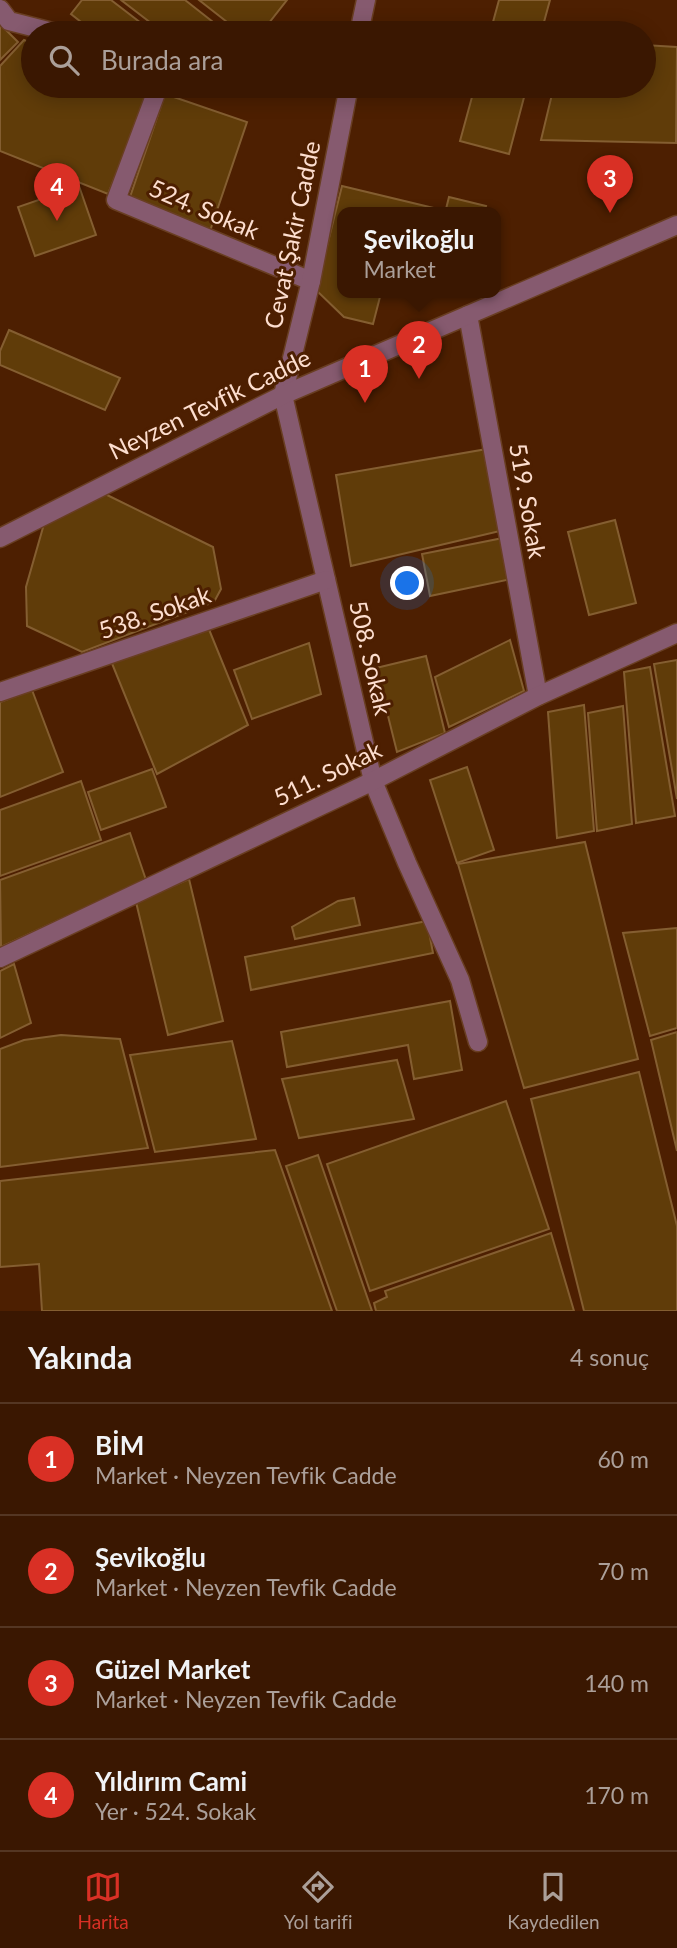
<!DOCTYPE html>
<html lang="tr">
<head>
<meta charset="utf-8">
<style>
	body { margin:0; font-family:Lato,sans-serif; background:#41200b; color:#f1f3f6 }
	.you { position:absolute; left:408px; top:584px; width:24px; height:24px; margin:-18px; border:5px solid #fff; border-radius:50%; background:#1a73e8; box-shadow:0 0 0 10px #1a73e833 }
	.badge { display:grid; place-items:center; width:46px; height:46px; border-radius:50%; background:#d93025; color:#fff; font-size:23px; font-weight:700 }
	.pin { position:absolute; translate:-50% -58px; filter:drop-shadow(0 2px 4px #0008) }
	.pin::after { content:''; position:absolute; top:37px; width:24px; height:21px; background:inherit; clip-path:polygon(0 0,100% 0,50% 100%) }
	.popup { position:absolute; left:337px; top:207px; width:164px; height:91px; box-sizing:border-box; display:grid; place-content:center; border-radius:14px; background:#3a1701; filter:drop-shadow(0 2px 5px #0005); font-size:23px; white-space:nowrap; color:#ab9f99 }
	.popup b { font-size:26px; color:#f1f3f6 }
	.popup::after { content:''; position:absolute; left:50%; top:100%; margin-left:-14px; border:14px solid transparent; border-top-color:#3a1701 }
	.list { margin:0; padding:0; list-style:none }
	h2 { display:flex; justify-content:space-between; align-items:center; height:91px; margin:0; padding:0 28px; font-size:30px }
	h2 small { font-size:23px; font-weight:400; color:#ab9f99 }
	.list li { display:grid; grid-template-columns:46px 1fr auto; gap:21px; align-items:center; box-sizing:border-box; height:112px; padding:0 28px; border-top:2px solid #543623 }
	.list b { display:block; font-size:26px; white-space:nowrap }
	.list p { margin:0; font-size:23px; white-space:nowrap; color:#ab9f99 }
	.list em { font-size:23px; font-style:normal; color:#ab9f99 }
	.icon { flex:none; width:38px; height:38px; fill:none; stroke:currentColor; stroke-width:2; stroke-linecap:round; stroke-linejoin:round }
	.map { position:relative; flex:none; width:677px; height:1311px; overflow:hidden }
	.search { position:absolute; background:#3a1701; box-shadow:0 4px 18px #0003; left:21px; right:21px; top:21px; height:77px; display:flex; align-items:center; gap:18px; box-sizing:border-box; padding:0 24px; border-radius:38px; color:#ab9f99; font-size:26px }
	.sheet { height:539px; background:#3a1701 }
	nav { display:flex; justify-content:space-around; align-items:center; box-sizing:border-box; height:98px; border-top:2px solid #543623; background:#3a1701; font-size:19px; color:#ab9f99 }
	nav a { display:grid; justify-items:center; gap:4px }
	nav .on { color:#d93025 }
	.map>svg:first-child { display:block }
	.building { fill:#603c09; stroke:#845e31; stroke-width:2 }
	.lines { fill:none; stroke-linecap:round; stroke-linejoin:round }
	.street-casing { stroke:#693e22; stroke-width:21 }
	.street { stroke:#865a6f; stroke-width:18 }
	.labels { text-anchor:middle; stroke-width:6; stroke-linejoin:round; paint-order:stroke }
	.street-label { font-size:24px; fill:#fddecf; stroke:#4d1f01 }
</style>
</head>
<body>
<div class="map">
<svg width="677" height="1311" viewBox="0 0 677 1311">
	<rect width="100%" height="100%" fill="#4d1f01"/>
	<!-- building -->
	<g class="building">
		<polygon points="82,0 111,0 154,33 95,33 71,14"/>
		<polygon points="121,0 185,0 227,33 164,33"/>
		<polygon points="199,0 287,0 261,33 241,33"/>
		<polygon points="499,0 550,0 541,33 490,33"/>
		<polygon points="0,24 18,42 0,60"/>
		<polygon points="24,40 33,44 33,86 140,86 150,90 108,194 0,151 0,66"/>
		<polygon points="644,45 677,47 676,143 541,140 554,86 644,86"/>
		<polygon points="475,86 527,86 509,154 460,141"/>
		<polygon points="165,94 247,122 210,231 128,203"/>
		<polygon points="79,186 96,235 35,256 18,207"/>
		<polygon points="342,186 442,210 441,213 342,213 342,293 381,293 373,324 344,317 316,290"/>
		<polygon points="449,197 486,206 484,213 445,213"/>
		<polygon points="9,330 120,378 105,410 0,365 0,351"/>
		<polygon points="487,449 500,531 351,566 336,475"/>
		<polygon points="105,494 213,547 221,589 214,602 82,652 27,626 26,587 44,524"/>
		<polygon points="615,520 636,603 589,615 568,532"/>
		<polygon points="503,538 511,579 430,596 422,554"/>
		<polygon points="208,627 248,725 157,774 111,661"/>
		<polygon points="510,640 524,691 449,727 435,677"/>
		<polygon points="309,643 321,694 252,719 234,670"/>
		<polygon points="426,656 445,733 397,752 376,668"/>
		<polygon points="677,660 677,799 654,664"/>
		<polygon points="650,667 675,816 636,823 624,672"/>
		<polygon points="32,690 63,772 0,797 0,702"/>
		<polygon points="584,705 594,831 557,838 548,712"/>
		<polygon points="623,706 632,824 597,831 588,713"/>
		<polygon points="467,767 494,850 457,863 430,780"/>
		<polygon points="152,769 166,807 101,830 88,792"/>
		<polygon points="81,781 101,840 0,876 0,810"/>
		<polygon points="130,833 146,880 1,947 0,880"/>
		<polygon points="585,842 638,1059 524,1088 458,864"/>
		<polygon points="189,879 223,1021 168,1035 136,902"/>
		<polygon points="354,898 360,925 295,939 292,927 338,901"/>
		<polygon points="427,921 433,953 251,990 245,957"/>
		<polygon points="677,928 677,1028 650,1036 623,933"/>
		<polygon points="14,964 31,1023 0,1038 0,971"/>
		<polygon points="450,1001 462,1070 414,1079 408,1045 287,1067 281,1032"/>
		<polygon points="677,1032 677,1151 651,1040"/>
		<polygon points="61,1035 120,1039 148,1148 0,1167 0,1049 24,1040"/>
		<polygon points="232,1041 256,1139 155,1152 130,1055"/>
		<polygon points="397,1060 414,1119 299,1138 282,1079"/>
		<polygon points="639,1072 677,1226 677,1311 584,1311 531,1099"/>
		<polygon points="506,1101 549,1229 370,1291 327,1164"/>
		<polygon points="275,1150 332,1311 42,1311 39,1264 0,1267 0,1181"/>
		<polygon points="318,1155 372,1311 337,1311 286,1166"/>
		<polygon points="551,1233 574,1311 376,1311 374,1303 387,1297 385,1291"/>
	</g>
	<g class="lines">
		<!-- street casing -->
		<g class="street-casing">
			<g id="street">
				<polyline points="0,9 9,21 56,33"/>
				<polyline points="359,33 366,0"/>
				<polyline points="148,86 156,93 116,200 311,281"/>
				<polyline points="349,86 311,281 283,395 373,781 407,863 460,980 478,1042"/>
				<polyline points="468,315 538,696"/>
				<polyline points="0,538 283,395 677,225"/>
				<polyline points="0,692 326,580"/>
				<polyline points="0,958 373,781 538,696 677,633"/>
			</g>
		</g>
		<!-- street -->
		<use href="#street" class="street"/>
	</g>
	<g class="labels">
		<!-- street labels -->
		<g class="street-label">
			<text transform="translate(204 210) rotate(23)" y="8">524. Sokak</text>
			<text transform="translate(293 235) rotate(-78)" y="8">Cevat Şakir Cadde</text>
			<text transform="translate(210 405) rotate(-26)" y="8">Neyzen Tevfik Cadde</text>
			<text transform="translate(527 501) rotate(80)" y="8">519. Sokak</text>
			<text transform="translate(155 613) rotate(-19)" y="8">538. Sokak</text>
			<text transform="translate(370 658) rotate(77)" y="8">508. Sokak</text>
			<text transform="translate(328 774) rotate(-26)" y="8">511. Sokak</text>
		</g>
	</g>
</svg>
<div class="you"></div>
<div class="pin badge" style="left:365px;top:403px">1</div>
<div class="pin badge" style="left:419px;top:379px">2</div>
<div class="popup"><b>Şevikoğlu</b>Market</div>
<div class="pin badge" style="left:610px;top:213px">3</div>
<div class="pin badge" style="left:57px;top:221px">4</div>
<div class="search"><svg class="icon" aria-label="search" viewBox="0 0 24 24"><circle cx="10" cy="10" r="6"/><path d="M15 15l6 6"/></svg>Burada ara</div>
</div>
<section class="sheet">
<h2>Yakında<small>4 sonuç</small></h2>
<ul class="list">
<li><span class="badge">1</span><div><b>BİM</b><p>Market · Neyzen Tevfik Cadde</p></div><em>60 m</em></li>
<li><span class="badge">2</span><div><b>Şevikoğlu</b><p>Market · Neyzen Tevfik Cadde</p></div><em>70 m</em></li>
<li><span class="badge">3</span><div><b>Güzel Market</b><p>Market · Neyzen Tevfik Cadde</p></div><em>140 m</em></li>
<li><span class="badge">4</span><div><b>Yıldırım Cami</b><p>Yer · 524. Sokak</p></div><em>170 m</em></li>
</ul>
</section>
<nav>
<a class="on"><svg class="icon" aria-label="map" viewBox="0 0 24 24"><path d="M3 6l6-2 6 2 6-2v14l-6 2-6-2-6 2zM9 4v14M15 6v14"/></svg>Harita</a>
<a><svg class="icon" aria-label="directions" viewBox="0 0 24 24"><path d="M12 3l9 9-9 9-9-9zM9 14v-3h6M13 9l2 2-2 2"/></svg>Yol tarifi</a>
<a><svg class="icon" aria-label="saved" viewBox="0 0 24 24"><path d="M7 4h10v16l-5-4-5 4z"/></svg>Kaydedilen</a>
</nav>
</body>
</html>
